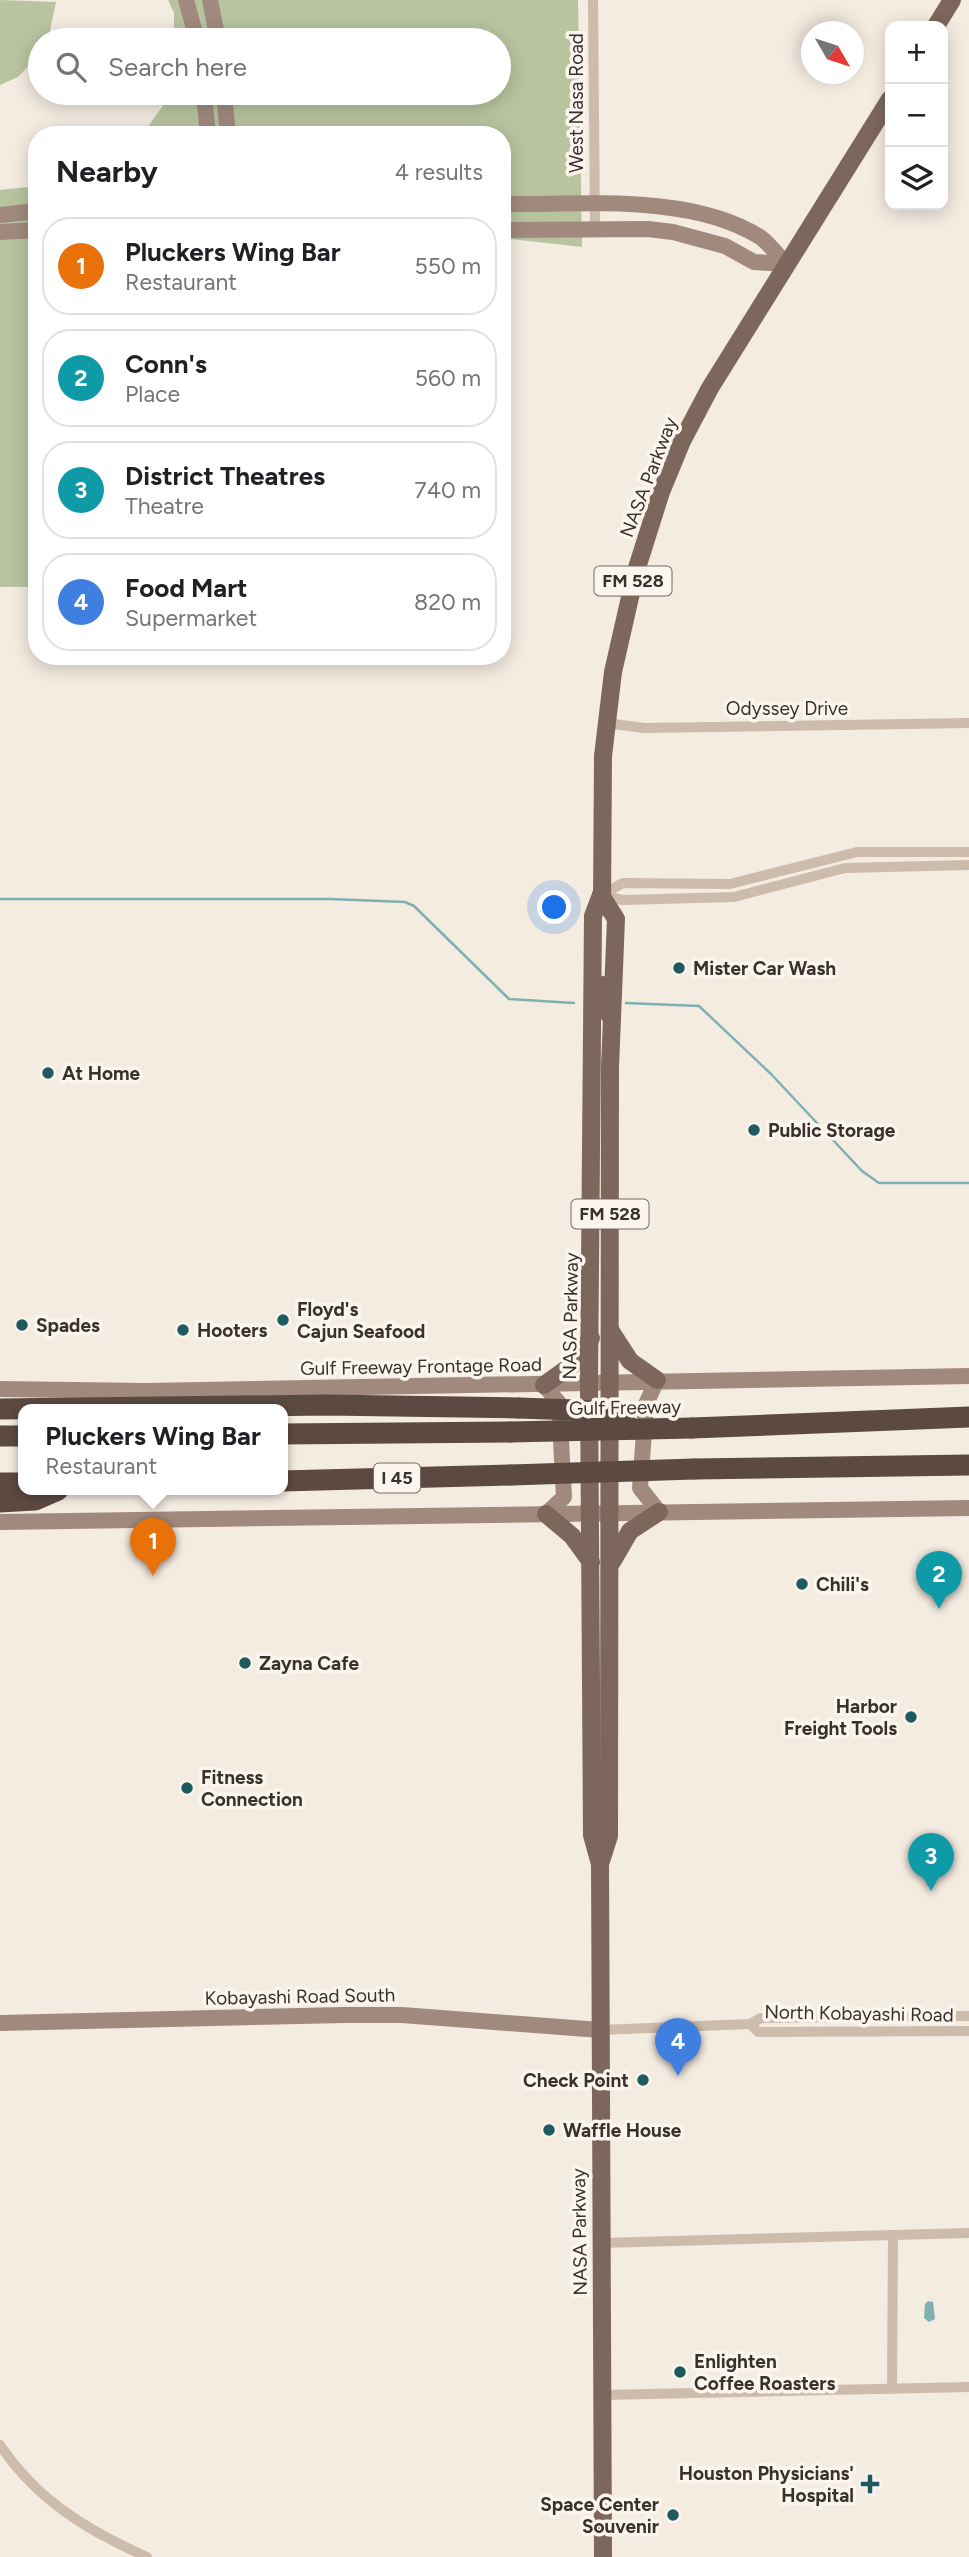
<!DOCTYPE html>
<html lang="en">
<head>
<meta charset="utf-8">
<style>
	body { margin:0; font-family:Figtree,sans-serif; background:#f2f2f2; color:#202124 }
	.controls { position:absolute; right:21px; top:21px; display:grid; overflow:hidden; border-radius:14px; box-shadow:0 4px 18px #0003 }
	.controls button { width:63px; height:63px; display:grid; place-items:center; padding:0; border:0; border-bottom:2px solid #e0e0e0; background:#fff; color:#202124; font:35px sans-serif }
	.compass { position:absolute; left:801px; top:21px; width:63px; height:63px; border-radius:50%; background:#fff; box-shadow:0 4px 18px #0003; rotate:129deg }
	.you { position:absolute; left:555px; top:908px; width:24px; height:24px; margin:-18px; border:5px solid #fff; border-radius:50%; background:#1a73e8; box-shadow:0 0 0 10px #1a73e833 }
	.badge { display:grid; place-items:center; width:46px; height:46px; border-radius:50%; background:#1f5a5e; color:#fff; font-size:23px; font-weight:700 }
	.pin { position:absolute; translate:-50% -58px; filter:drop-shadow(0 2px 4px #0008) }
	.pin::after { content:''; position:absolute; top:37px; width:24px; height:21px; background:inherit; clip-path:polygon(0 0,100% 0,50% 100%) }
	.popup { position:absolute; left:18px; top:1404px; width:270px; height:91px; box-sizing:border-box; display:grid; place-content:center; border-radius:14px; background:#fff; filter:drop-shadow(0 2px 5px #0005); font-size:23px; white-space:nowrap; color:#757577 }
	.popup b { font-size:26px; color:#202124 }
	.popup::after { content:''; position:absolute; left:50%; top:100%; margin-left:-14px; border:14px solid transparent; border-top-color:#fff }
	.list { margin:0; padding:0; list-style:none }
	h2 { display:flex; justify-content:space-between; align-items:center; height:91px; margin:0; padding:0 28px; font-size:30px }
	h2 small { font-size:23px; font-weight:400; color:#757577 }
	.list li { display:grid; grid-template-columns:46px 1fr auto; gap:21px; align-items:center; box-sizing:border-box; height:98px; margin:0 14px 14px; padding:0 14px; border:2px solid #e0e0e0; border-radius:28px }
	.list b { display:block; font-size:26px; white-space:nowrap }
	.list p { margin:0; font-size:23px; white-space:nowrap; color:#757577 }
	.list em { font-size:23px; font-style:normal; color:#757577 }
	.icon { flex:none; width:38px; height:38px; fill:none; stroke:currentColor; stroke-width:2; stroke-linecap:round; stroke-linejoin:round }
	.map { position:relative; flex:none; width:969px; height:2557px; overflow:hidden }
	.search { position:absolute; background:#fff; box-shadow:0 4px 18px #0003; left:28px; top:28px; width:483px; height:77px; display:flex; align-items:center; gap:18px; box-sizing:border-box; padding:0 24px; border-radius:38px; color:#757577; font-size:26px }
	.panel { position:absolute; background:#fff; box-shadow:0 4px 18px #0003; left:28px; top:126px; width:483px; height:539px; border-radius:28px }
	.map>svg:first-child { display:block }
	.green { fill:#b8c4a0 }
	.water { fill:#7fb0b2 }
	.lines { fill:none; stroke-linecap:round; stroke-linejoin:round }
	.stream { stroke:#7fb0b2; stroke-width:2.5 }
	.street { stroke:#cdbbac; stroke-width:10 }
	.secondary { stroke:#a18a7d; stroke-width:16 }
	.primary { stroke:#7d675c; stroke-width:18 }
	.highway { stroke:#5c4a42; stroke-width:21 }
	.highway-bridge { stroke:#5c4a42; stroke-width:21 }
	.poi-dot { fill:#1f5a5e; stroke:#fbf5ee; stroke-width:2.5 }
	.labels { text-anchor:middle; stroke-width:7; stroke-linejoin:round; paint-order:stroke }
	.shield { fill:#fbf5ee; stroke:#756b66; stroke-width:2 }
	.shield-label { font-size:18px; font-weight:bold; fill:#3b302b }
	.street-label { font-size:19px; fill:#3b302b; stroke:#fbf5ee }
	.poi-label { font-size:19px; font-weight:bold; fill:#3b302b; stroke:#fbf5ee; text-anchor:start }
</style>
</head>
<body>
<div class="map">
<svg width="969" height="2557" viewBox="0 0 969 2557">
	<rect width="100%" height="100%" fill="#f4ebe1"/>
	<!-- green -->
	<g class="green">
		<polygon points="0,0 56,2 48,40 40,40 40,54 18,77 0,85"/>
		<polygon points="168,0 578,0 582,247 502,238 502,135 142,135 172,93 499,93 499,40 174,40 174,13"/>
		<polygon points="37,186 37,587 0,587 0,190"/>
	</g>
	<!-- water -->
	<polygon class="water" points="928,2301 933,2302 935,2319 929,2322 924,2318 925,2304"/>
	<g class="lines">
		<!-- stream -->
		<g class="stream">
			<polyline points="0,899 330,899 405,902 414,906 509,999 574,1003"/>
			<polyline points="626,1003 699,1006 771,1074 862,1171 879,1183 969,1183"/>
		</g>
		<!-- street -->
		<g class="street">
			<polyline points="593,0 595,229"/>
			<polyline points="606,723 644,728 969,723"/>
			<polyline points="601,895 623,883 730,884 857,852 969,852"/>
			<polyline points="601,895 623,900 734,897 845,868 969,865"/>
			<polyline points="750,2024 758,2032 969,2031"/>
			<polyline points="600,2030 750,2024 761,2018 969,2016"/>
			<polyline points="600,2243 969,2233"/>
			<polyline points="892,2389 893,2235"/>
			<polyline points="603,2395 969,2387"/>
			<path d="M0,2445C37,2500 88,2531 147,2557"/>
		</g>
		<!-- secondary -->
		<g class="secondary">
			<polyline points="186,0 197,40"/>
			<polyline points="210,0 218,40"/>
			<polyline points="204,93 208,135"/>
			<polyline points="224,93 228,135"/>
			<path d="M502,204C582,205 690,193 760,237C770,244 778,256 786,264"/>
			<polyline points="0,215 37,211"/>
			<polyline points="502,230 648,229 673,232 725,246 754,262 786,264"/>
			<polyline points="0,232 37,230"/>
			<polyline points="657,1380 646,1404 640,1488 659,1512"/>
			<polyline points="544,1385 559,1403 564,1497 546,1514"/>
			<polyline points="0,1389 146,1391 969,1376"/>
			<polyline points="0,1522 969,1508"/>
			<polyline points="0,2023 344,2015 402,2015 600,2030"/>
		</g>
		<!-- primary -->
		<g class="primary">
			<polyline points="936,26 952,0"/>
			<polyline points="601,895 593,916 589,1384 592,1835 600,1864 603,2557"/>
			<polyline points="602,904 603,756 613,672 636,571 661,492 682,441 710,388 890,99"/>
			<polyline points="603,985 603,1007 611,1017"/>
			<polyline points="610,1330 630,1361 657,1380"/>
			<polyline points="544,1385 572,1365 591,1338"/>
			<polyline points="546,1514 572,1536 591,1562"/>
			<polyline points="612,1562 630,1531 659,1512"/>
			<polyline points="600,1864 609,1836 610,1067 616,919 601,895"/>
		</g>
		<!-- highway -->
		<g class="highway">
			<polyline points="0,1409 327,1405 519,1408"/>
			<polyline points="692,1428 969,1417"/>
			<polyline points="282,1434 510,1432"/>
			<polyline points="0,1436 24,1436"/>
			<polyline points="694,1469 969,1465"/>
			<polyline points="282,1481 511,1475"/>
			<polyline points="0,1483 24,1483"/>
			<polyline points="0,1502 35,1500 58,1490"/>
		</g>
		<!-- highway-bridge -->
		<g class="highway-bridge">
			<polyline points="519,1408 603,1411 633,1429"/>
			<polyline points="510,1432 692,1428"/>
			<polyline points="511,1475 694,1469"/>
		</g>
	</g>
	<!-- markers -->
	<g class="poi-dot">
		<circle cx="679" cy="968" r="7"/>
		<circle cx="48" cy="1073" r="7"/>
		<circle cx="754" cy="1130" r="7"/>
		<circle cx="283" cy="1320" r="7"/>
		<circle cx="22" cy="1325" r="7"/>
		<circle cx="183" cy="1330" r="7"/>
		<circle cx="802" cy="1584" r="7"/>
		<circle cx="245" cy="1663" r="7"/>
		<circle cx="911" cy="1717" r="7"/>
		<circle cx="187" cy="1788" r="7"/>
		<circle cx="643" cy="2080" r="7"/>
		<circle cx="549" cy="2130" r="7"/>
		<circle cx="680" cy="2372" r="7"/>
		<path d="M866.5 2473.5h7v7h7v7h-7v7h-7v-7h-7v-7h7z"/>
		<circle cx="673" cy="2515" r="7"/>
	</g>
	<g class="labels">
		<!-- shield labels -->
		<g class="shield">
			<rect x="594.5" y="566.5" width="77" height="29" rx="5"/>
			<rect x="571.5" y="1199.5" width="77" height="29" rx="5"/>
			<rect x="374" y="1463.5" width="46" height="29" rx="5"/>
		</g>
		<g class="shield-label">
			<text x="633" y="587">FM 528</text>
			<text x="610" y="1220">FM 528</text>
			<text x="397" y="1484">I 45</text>
		</g>
		<!-- street labels -->
		<g class="street-label">
			<text transform="translate(576 103) rotate(-90)" y="7">West Nasa Road</text>
			<text transform="translate(648 477) rotate(-69)" y="7">NASA Parkway</text>
			<text x="787" y="715">Odyssey Drive</text>
			<text transform="translate(570 1316) rotate(-89)" y="7">NASA Parkway</text>
			<text transform="translate(421 1366) rotate(-1)" y="7">Gulf Freeway Frontage Road</text>
			<text transform="translate(625 1407) rotate(-1)" y="7">Gulf Freeway</text>
			<text transform="translate(300 1996) rotate(-1)" y="7">Kobayashi Road South</text>
			<text transform="translate(859 2013) rotate(1)" y="7">North Kobayashi Road</text>
			<text transform="translate(579 2232) rotate(-91)" y="7">NASA Parkway</text>
		</g>
		<!-- poi labels -->
		<g class="poi-label">
			<text x="693" y="975">Mister Car Wash</text>
			<text x="62" y="1080">At Home</text>
			<text x="768" y="1137">Public Storage</text>
			<text x="297" y="1316">Floyd's<tspan x="297" dy="22">Cajun Seafood</tspan></text>
			<text x="36" y="1332">Spades</text>
			<text x="197" y="1337">Hooters</text>
			<text x="816" y="1591">Chili's</text>
			<text x="259" y="1670">Zayna Cafe</text>
			<text x="897" y="1713" text-anchor="end">Harbor<tspan x="897" dy="22">Freight Tools</tspan></text>
			<text x="201" y="1784">Fitness<tspan x="201" dy="22">Connection</tspan></text>
			<text x="629" y="2087" text-anchor="end">Check Point</text>
			<text x="563" y="2137">Waffle House</text>
			<text x="694" y="2368">Enlighten<tspan x="694" dy="22">Coffee Roasters</tspan></text>
			<text x="854" y="2480" text-anchor="end">Houston Physicians'<tspan x="854" dy="22">Hospital</tspan></text>
			<text x="659" y="2511" text-anchor="end">Space Center<tspan x="659" dy="22">Souvenir</tspan></text>
		</g>
	</g>
</svg>
<div class="controls">
<button>+</button>
<button>−</button>
<button><svg class="icon" aria-label="layers" viewBox="0 0 24 24"><path d="M12 4l9 5-9 5-9-5zM3 14l9 5 9-5"/></svg></button>
</div>
<svg class="compass" viewBox="-18 -18 36 36"><path d="M0-13l5 13h-10z" fill="#e53935"/><path d="M0 13l5-13h-10z" fill="#757577"/></svg>
<div class="you"></div>
<div class="pin badge" style="left:153px;top:1576px;background:#e8710a">1</div>
<div class="popup"><b>Pluckers Wing Bar</b>Restaurant</div>
<div class="pin badge" style="left:939px;top:1609px;background:#0f9aa8">2</div>
<div class="pin badge" style="left:931px;top:1891px;background:#0f9aa8">3</div>
<div class="pin badge" style="left:678px;top:2076px;background:#3f7fe0">4</div>
<div class="search"><svg class="icon" aria-label="search" viewBox="0 0 24 24"><circle cx="10" cy="10" r="6"/><path d="M15 15l6 6"/></svg>Search here</div>
<section class="panel">
<h2>Nearby<small>4 results</small></h2>
<ul class="list">
<li><span class="badge" style="background:#e8710a">1</span><div><b>Pluckers Wing Bar</b><p>Restaurant</p></div><em>550 m</em></li>
<li><span class="badge" style="background:#0f9aa8">2</span><div><b>Conn's</b><p>Place</p></div><em>560 m</em></li>
<li><span class="badge" style="background:#0f9aa8">3</span><div><b>District Theatres</b><p>Theatre</p></div><em>740 m</em></li>
<li><span class="badge" style="background:#3f7fe0">4</span><div><b>Food Mart</b><p>Supermarket</p></div><em>820 m</em></li>
</ul>
</section>
</div>
</body>
</html>
